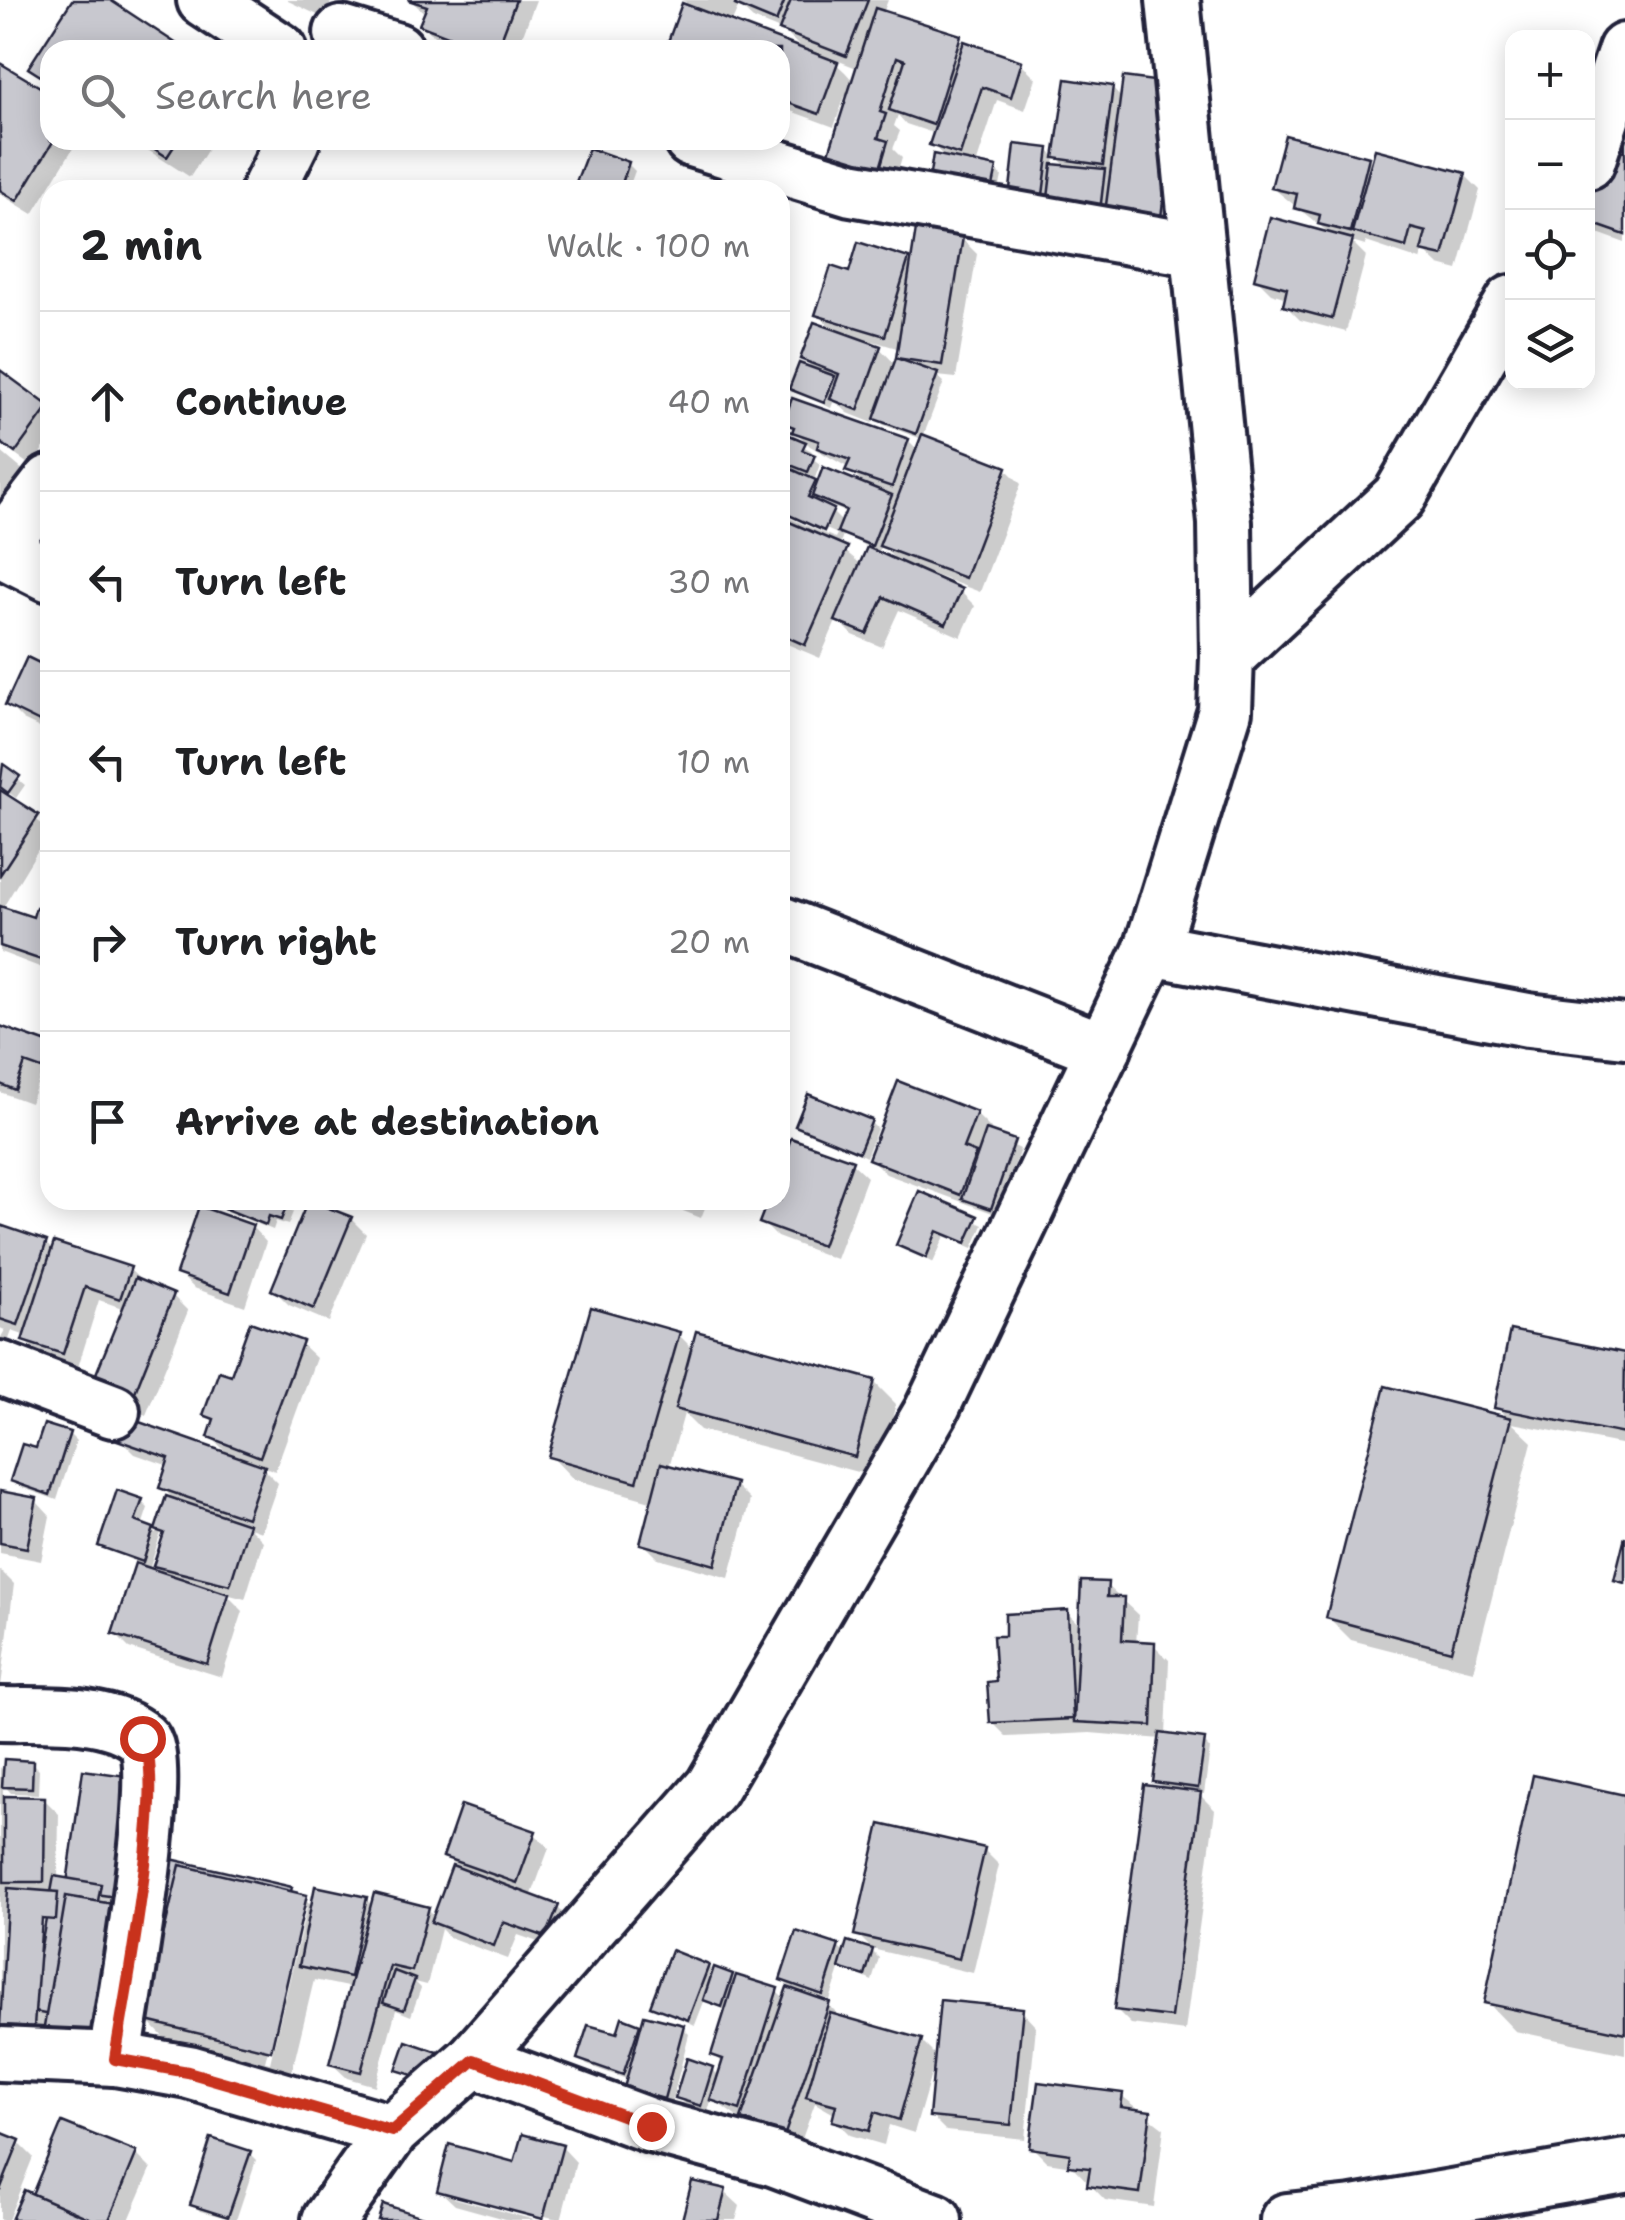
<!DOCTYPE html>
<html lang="en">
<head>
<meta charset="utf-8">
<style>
	body { margin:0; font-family:"Shantell Sans",sans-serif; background:#f6f6f6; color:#202124 }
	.controls { position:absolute; right:30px; top:30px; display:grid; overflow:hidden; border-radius:20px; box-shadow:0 5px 25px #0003 }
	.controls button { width:90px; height:90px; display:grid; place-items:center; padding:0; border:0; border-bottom:2px solid #e0e0e0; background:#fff; color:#202124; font:50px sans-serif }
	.stop { position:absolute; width:30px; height:30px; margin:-22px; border:8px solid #c8321e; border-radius:50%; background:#fff }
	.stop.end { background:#c8321e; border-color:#fff; box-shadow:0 2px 10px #0008 }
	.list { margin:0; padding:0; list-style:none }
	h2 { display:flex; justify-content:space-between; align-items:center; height:130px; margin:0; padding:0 40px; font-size:42px }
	h2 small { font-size:32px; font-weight:400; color:#757577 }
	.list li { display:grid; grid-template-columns:65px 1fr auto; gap:30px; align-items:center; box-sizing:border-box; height:180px; padding:0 40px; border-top:2px solid #e0e0e0 }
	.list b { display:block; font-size:38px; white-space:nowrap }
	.list em { font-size:32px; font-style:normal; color:#757577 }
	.icon { flex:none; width:55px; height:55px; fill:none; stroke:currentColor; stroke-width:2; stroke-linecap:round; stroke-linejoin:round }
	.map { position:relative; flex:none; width:1625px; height:2220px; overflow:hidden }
	.search { position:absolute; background:#fff; box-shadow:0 5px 25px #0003; left:40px; top:40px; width:750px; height:110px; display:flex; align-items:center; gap:25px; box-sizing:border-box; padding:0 35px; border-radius:30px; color:#757577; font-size:38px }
	.panel { position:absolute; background:#fff; box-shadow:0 5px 25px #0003; left:40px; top:180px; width:750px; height:1030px; border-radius:30px }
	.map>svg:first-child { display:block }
	.shadow { fill:#0003; fill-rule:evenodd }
	.building { fill:#c8c8cf; stroke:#22223b; stroke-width:2.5 }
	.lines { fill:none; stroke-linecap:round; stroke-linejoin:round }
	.minor-casing { stroke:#22223b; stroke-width:60 }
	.minor { stroke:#fff; stroke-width:52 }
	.route { stroke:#c8321e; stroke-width:12 }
</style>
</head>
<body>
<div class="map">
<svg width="1625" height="2220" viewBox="0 0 1625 2220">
	<rect width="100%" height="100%" fill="#fff"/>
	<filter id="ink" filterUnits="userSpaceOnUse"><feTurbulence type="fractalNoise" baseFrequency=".01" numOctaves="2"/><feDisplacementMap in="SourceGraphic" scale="20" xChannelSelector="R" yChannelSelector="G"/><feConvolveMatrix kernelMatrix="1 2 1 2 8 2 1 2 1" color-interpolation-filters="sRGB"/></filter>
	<g filter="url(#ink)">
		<!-- shadow -->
		<g class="shadow">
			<polygon points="286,0 332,0 324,18"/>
			<polygon points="410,0 536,0 517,50 465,50 437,39 422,24 426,14"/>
			<path d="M681,0H888L883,13L1021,63L1036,78L1025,110L997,100L976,165L995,169L1002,176L995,210L932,144L936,134L906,124L898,115L894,126L900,131L893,149L902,158L893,188L845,173L850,98L845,96L834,127L780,107V50H667L686,2ZM739,6L753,19L785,32L805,52L731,24ZM829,57L859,69L854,82L845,72Z"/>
			<polygon points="0,66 50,96 50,140 78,140 33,214 0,194"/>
			<polygon points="1176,86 1174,240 1017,213 1048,150 1055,157 1054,166 1068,168 1057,157 1112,88 1122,99"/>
			<polygon points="1609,131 1625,136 1625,243 1595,232 1588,225 1588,195"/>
			<polygon points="132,140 214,140 190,177"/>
			<polygon points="1368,159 1374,165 1465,175 1480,190 1458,270 1439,265 1423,250 1420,260 1366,242 1365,246 1352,242 1366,256 1346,332 1300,320 1285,305 1287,298 1271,293 1256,278 1334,237 1273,188"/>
			<polygon points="628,164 635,171 628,190 576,190"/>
			<path d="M962,239L977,254L956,378L937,376L944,382L923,437L1006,469L1021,484L980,592L929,573L928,577L960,591L975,606L961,637L899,610L882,647L853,635L837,619L820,658L780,641V514L835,538L837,534L780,508V434L812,451L809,456L820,464L815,478L808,475L819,486H864L849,468L810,446L786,422L908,441L918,451L922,439L884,425L875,416L873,423L848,413L834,400L831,408L792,388L816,372L803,358L835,332L818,314L851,275L908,260L913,265ZM873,341L900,349L896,365ZM824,503L848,513L843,523L824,504ZM843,535L870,548L862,565L839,546ZM881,545L901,565L877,555Z"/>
			<polygon points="0,373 50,410 50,439 31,466 0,444"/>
			<polygon points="0,451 25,472 0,509"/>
			<polygon points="50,671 50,733 23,720 8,705"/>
			<polygon points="3,767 25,785 16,798 0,786"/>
			<polygon points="0,793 50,830 2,909 35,920 50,914 50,971 0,952"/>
			<polygon points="0,1029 50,1046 50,1080 40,1077 30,1103 0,1092"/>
			<polygon points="976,1114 991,1129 989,1134 1020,1149 998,1215 886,1174 871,1159"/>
			<polygon points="870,1122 877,1129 866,1157 798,1126"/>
			<polygon points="852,1163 867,1177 836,1259 777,1237 762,1222 771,1200 780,1200 780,1175"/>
			<polygon points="920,1195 983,1225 973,1248 945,1236 933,1263 899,1245"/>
			<polygon points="221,1200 288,1200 286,1205 293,1212 288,1225 276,1221 273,1230 226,1211"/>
			<polygon points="655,1200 708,1200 701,1218"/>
			<polygon points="351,1219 366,1234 329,1322 289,1305 274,1290"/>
			<polygon points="0,1227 46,1243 54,1252 129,1269 146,1285 173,1296 188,1311 146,1415 109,1400 125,1309 99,1300 78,1367 39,1355 24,1340 26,1336 12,1331 8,1342 0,1339 5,1330 0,1328"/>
			<polygon points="252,1227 266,1242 245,1306 194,1288 179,1274"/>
			<polygon points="1511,1332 1625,1356 1625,1445 1512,1423 1532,1442 1473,1671 1351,1640 1329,1618 1509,1420 1497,1407"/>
			<polygon points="679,1335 694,1350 874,1382 896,1404 876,1477 700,1430 684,1414 669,1467 735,1485 750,1500 729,1578 658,1558 643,1543 654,1502 573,1479 551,1456"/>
			<path d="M301,1344L316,1358L275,1471L260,1465L278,1483L261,1532L250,1528L263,1541L245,1599L226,1594L243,1611L222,1677L129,1648L114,1633L138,1563L101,1546L141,1501L148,1508L142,1526L156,1533L167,1499L177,1503L162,1487L169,1466L135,1454L120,1439L231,1457L211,1437L215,1424L206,1414L232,1378ZM161,1533L165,1537L156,1566L166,1576L149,1570Z"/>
			<polygon points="69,1434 76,1441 57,1500 20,1487 13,1481"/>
			<polygon points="0,1494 36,1501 50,1516 41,1561 0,1553"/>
			<polygon points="0,1570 14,1584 0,1694"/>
			<polygon points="1106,1585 1138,1615 1136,1644 1154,1645 1169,1660 1166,1736 1203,1742 1210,1749 1204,1794 1198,1793 1215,1810 1185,2031 1131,2024 1116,2009 1165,1790 1156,1781 1162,1739 1090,1733 1007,1737 992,1722 1008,1638 1067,1613 1081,1626"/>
			<path d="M32,1763L39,1770L38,1794L11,1793L3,1784V1799H44L59,1814L58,1879L70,1881L155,1795L62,2041L49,2028L48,2041L0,2037V1767L5,1772ZM39,1916L49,1917L41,1958H38Z"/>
			<polygon points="1625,1797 1625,2054 1515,2031 1487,2002"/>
			<path d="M534,1833L549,1848L531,1897L557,1907L572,1922L561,1950L518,1935L508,1959L449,1937L441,1929L427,1985L415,1982L421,1988L411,2016L396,2010L375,2086L347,2078L332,2064L352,1988L314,1980L292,2071L168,2042L146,2019L291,1890L314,1906L366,1899L373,1907L428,1909L436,1917L455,1865L446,1856ZM302,1906H307L270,2063L265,2062Z"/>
			<polygon points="984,1850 999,1865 973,1973 872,1949 857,1934"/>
			<polygon points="838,1947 845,1954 872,1951 879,1958 872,1981 841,1967 830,2000 821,1997 844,2020 921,2041 937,2057 1022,2011 1036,2026 1025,2139 946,2131 931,2116 934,2064 914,2133 889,2125 884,2145 850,2135 835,2120 836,2115 815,2103 799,2147 759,2133 712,2099 708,2111 684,2104 677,2096 712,2069 720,2077 724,2064 713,2054 727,2011 705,1999 695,2025 653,2006 707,1967 737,1982 777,1991 785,1999 790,1987 782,1980"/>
			<polygon points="638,2026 643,2030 682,2027 689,2034 671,2105 634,2094 627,2087 629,2080 587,2065 580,2058"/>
			<polygon points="1122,2096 1164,2128 1154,2207 1105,2200 1072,2166 1047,2162 1032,2147"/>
			<polygon points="0,2135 18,2142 33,2157 8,2220 0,2220"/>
			<polygon points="562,2147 576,2162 561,2220 454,2193 454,2198 535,2220 509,2220 455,2205 440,2191"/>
			<polygon points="249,2153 256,2160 236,2220 200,2211 193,2204"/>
			<polygon points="136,2154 151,2169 129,2220 14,2220 33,2197"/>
			<polygon points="725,2192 740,2206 736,2220 684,2220"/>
		</g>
		<!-- building -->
		<g class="building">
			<polygon points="72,0 110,0 186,50 50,50 50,82 28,68"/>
			<polygon points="408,0 516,0 497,50 484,50 419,25 427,6"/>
			<polygon points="737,0 785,0 776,22 735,5"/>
			<polygon points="791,0 868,0 846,56 779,30"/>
			<polygon points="682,3 838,62 819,114 780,100 780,50 665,50"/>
			<polygon points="875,8 961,35 933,125 889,110 905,60 897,57 880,112 886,114 878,138 888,141 878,175 827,159"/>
			<polygon points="964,41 1022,61 1011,97 982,87 960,155 929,145"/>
			<polygon points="0,63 50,93 50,140 54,140 17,201 0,190"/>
			<polygon points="1123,77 1177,84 1160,226 1104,220"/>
			<polygon points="1066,79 1113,86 1103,165 1054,158"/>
			<polygon points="1625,134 1625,235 1588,222 1588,187"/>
			<polygon points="1285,135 1369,157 1350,232 1318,224 1320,215 1294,208 1297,194 1271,188"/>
			<polygon points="141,140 178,140 167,157"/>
			<polygon points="1015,144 1049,148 1041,211 1008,207"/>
			<polygon points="589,148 629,162 620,190 573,190"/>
			<polygon points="1375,149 1466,173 1443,256 1421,251 1426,232 1411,228 1406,247 1352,232"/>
			<polygon points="933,154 997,167 989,205 927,193"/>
			<polygon points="1052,164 1105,169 1099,220 1046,215"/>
			<polygon points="1270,217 1353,239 1332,319 1283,306 1287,288 1254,279"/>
			<polygon points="916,229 963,237 942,365 896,358"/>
			<polygon points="858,242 909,258 885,336 815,315 831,266 849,272"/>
			<polygon points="814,322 881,346 858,410 830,399 839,374 800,359"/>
			<polygon points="896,358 938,373 916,434 874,419"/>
			<polygon points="799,363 835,376 824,403 789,389"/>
			<polygon points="0,370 49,406 15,453 0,442"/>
			<polygon points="792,398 909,439 892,487 845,471 850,460 817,448 819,441 792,432 794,427 783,423"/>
			<polygon points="780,431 806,442 802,450 815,455 808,472 780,461"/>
			<polygon points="922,434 1007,467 965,578 879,546"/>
			<polygon points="780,464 816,480 808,497 834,509 824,531 780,511"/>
			<polygon points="823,467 892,495 872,546 837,532 846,510 812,496"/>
			<polygon points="780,518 848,547 805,645 780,634"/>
			<polygon points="867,547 962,589 946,624 884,597 867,634 835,621"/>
			<polygon points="27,657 50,668 50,727 5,705"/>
			<polygon points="3,764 20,776 8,793 0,787"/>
			<polygon points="0,790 39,815 0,875"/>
			<polygon points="0,906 33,917 36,907 50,912 50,963 0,946"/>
			<polygon points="0,1026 50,1044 50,1072 25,1063 15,1090 0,1084"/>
			<polygon points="898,1081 977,1112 963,1148 976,1153 960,1195 868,1159"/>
			<polygon points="808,1094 872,1120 859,1152 795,1126"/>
			<polygon points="986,1130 1015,1140 991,1209 962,1199"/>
			<polygon points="791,1138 853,1160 822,1246 759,1223 768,1200 780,1200 780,1168"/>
			<polygon points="919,1191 978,1216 966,1243 937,1231 926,1258 896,1245"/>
			<polygon points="218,1200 279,1200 288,1203 281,1220 269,1216 266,1225 216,1205"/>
			<polygon points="308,1200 352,1217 314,1309 271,1290"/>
			<polygon points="199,1206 253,1225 230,1293 176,1274"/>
			<polygon points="0,1225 47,1241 18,1325 0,1319"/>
			<polygon points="54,1242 131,1267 120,1299 85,1287 63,1354 22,1341"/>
			<polygon points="135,1278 174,1294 131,1402 91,1386"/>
			<polygon points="591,1307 680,1332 637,1482 548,1457"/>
			<polygon points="250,1322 303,1341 260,1457 208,1437 214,1419 203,1415 219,1371 231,1375"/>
			<polygon points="1510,1330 1625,1353 1624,1434 1494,1408"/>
			<polygon points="696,1331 875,1380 855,1457 675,1409"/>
			<polygon points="1385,1386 1511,1418 1451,1651 1326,1618"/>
			<polygon points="125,1417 265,1466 247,1518 159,1488 169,1458 117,1440"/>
			<polygon points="44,1424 70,1432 50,1495 10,1481 22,1444 36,1448"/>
			<polygon points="661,1463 736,1483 715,1565 640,1544"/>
			<polygon points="117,1490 143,1499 135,1521 154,1528 143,1562 98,1546"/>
			<polygon points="0,1491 37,1498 27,1548 0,1543"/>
			<polygon points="166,1496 249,1524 230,1585 153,1566 164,1533 155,1530"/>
			<polygon points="1625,1536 1625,1583 1614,1580"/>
			<polygon points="135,1563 229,1594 207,1664 112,1634"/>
			<polygon points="1081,1581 1108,1582 1107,1597 1124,1597 1122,1640 1155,1642 1152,1726 1074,1722"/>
			<polygon points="1068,1610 1073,1719 990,1723 987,1682 996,1681 993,1636 1005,1636 1005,1614"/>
			<polygon points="1160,1733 1205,1739 1198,1788 1153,1782"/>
			<polygon points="4,1759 33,1761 32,1788 2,1787"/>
			<polygon points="83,1770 141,1778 124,1898 66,1890"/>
			<polygon points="1533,1775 1625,1795 1625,2033 1484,2003"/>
			<polygon points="1144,1785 1201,1792 1171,2017 1114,2010"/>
			<polygon points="4,1796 45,1797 44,1882 4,1882"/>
			<polygon points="461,1805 536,1831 517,1883 443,1857"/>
			<polygon points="880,1824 985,1848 959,1959 854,1935"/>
			<polygon points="171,1859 292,1887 259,2032 137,2005"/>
			<polygon points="180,1865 307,1895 271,2051 143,2020"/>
			<polygon points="452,1865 559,1905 546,1937 503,1922 494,1946 431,1922"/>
			<polygon points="54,1876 101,1884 77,2020 29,2011"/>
			<polygon points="315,1886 367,1897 350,1977 299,1966"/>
			<polygon points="8,1888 58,1892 56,1920 42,1919 34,2027 0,2025"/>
			<polygon points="374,1893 429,1907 412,1971 390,1966 361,2072 329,2064"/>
			<polygon points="66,1896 119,1905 97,2036 44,2027"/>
			<polygon points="796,1931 839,1945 823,1995 780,1980"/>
			<polygon points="847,1941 873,1949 865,1976 839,1968"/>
			<polygon points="671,1950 709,1965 688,2020 650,2006"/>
			<polygon points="714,1967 733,1974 722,2007 703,2000"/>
			<polygon points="394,1971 415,1979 404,2010 383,2003"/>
			<polygon points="736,1975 778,1988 740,2110 710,2100 723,2059 711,2055"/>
			<polygon points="787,1987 830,2002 785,2134 741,2119"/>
			<polygon points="940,2000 1023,2008 1011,2125 929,2117"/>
			<polygon points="830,2013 922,2039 899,2120 875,2112 869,2131 832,2121 836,2105 806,2097"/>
			<polygon points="644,2015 684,2025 664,2099 624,2088"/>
			<polygon points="622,2017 640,2024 623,2075 577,2059 588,2025 617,2033"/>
			<polygon points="406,2041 441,2053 432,2081 396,2070"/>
			<polygon points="687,2058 713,2067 701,2106 675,2098"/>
			<polygon points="1038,2082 1123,2093 1121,2107 1151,2111 1140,2193 1087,2186 1090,2168 1068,2166 1070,2154 1029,2148"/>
			<polygon points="62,2122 137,2152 109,2220 66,2220 28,2204"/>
			<polygon points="0,2132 20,2140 0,2190"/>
			<polygon points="522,2134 563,2145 543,2219 437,2191 449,2144 514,2162"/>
			<polygon points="211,2138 251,2151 228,2217 190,2205"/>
			<polygon points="692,2181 726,2189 718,2220 682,2220"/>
			<polygon points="24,2190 93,2220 11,2220"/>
			<polygon points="383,2204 432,2220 378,2220"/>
		</g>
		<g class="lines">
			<!-- minor casing -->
			<g class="minor-casing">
				<g id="minor">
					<polyline points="204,0 280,50"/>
					<polyline points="341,33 397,50"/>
					<polyline points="691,140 851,189 1197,250"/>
					<polyline points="1588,162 1625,50"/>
					<polyline points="268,190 293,140"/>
					<polyline points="0,547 50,482"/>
					<polyline points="0,550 50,575"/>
					<polyline points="1227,657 1399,497 1512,302"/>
					<polyline points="780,923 1104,1050"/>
					<polyline points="1151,949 1528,1020 1625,1031"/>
					<polyline points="0,1368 113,1411"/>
					<path d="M0,1714C43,1715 108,1709 143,1739C168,1761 121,2015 115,2059"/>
					<polyline points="0,2054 115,2059 189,2072 392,2131"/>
					<polyline points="473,2060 651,2126 773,2159 935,2220"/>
					<polyline points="329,2220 392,2131 473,2060 712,1787 931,1411 1151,949 1225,711 1227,657 1225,523 1173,0"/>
					<polyline points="1287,2220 1353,2213 1625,2166"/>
				</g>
			</g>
			<!-- minor -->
			<use href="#minor" class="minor"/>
		</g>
	</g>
	<g class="lines" filter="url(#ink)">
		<!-- route -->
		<path class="route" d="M142,1738C169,1775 123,2004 115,2059L188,2072L392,2131L474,2060L651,2126"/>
	</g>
</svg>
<div class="controls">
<button>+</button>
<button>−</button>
<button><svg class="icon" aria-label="locate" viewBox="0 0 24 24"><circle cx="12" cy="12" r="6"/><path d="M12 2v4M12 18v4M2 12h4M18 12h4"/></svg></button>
<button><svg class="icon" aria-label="layers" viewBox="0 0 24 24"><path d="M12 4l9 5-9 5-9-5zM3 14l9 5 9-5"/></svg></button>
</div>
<div class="stop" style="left:142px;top:1738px"></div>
<div class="stop end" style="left:651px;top:2126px"></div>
<div class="search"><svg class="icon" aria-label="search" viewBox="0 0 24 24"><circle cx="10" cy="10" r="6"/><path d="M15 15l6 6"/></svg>Search here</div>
<section class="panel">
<h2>2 min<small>Walk · 100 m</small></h2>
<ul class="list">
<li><svg class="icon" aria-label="ahead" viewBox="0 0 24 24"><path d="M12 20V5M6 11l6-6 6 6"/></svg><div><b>Continue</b></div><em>40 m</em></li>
<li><svg class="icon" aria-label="left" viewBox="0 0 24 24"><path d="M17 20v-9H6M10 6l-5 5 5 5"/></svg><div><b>Turn left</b></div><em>30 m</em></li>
<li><svg class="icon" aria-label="left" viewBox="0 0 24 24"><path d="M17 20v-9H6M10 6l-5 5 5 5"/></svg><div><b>Turn left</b></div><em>10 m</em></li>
<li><svg class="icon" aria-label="right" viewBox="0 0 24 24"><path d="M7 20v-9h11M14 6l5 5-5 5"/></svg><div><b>Turn right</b></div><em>20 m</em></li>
<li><svg class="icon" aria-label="arrive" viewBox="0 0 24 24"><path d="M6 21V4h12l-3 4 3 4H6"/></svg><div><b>Arrive at destination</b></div></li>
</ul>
</section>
</div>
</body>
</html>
